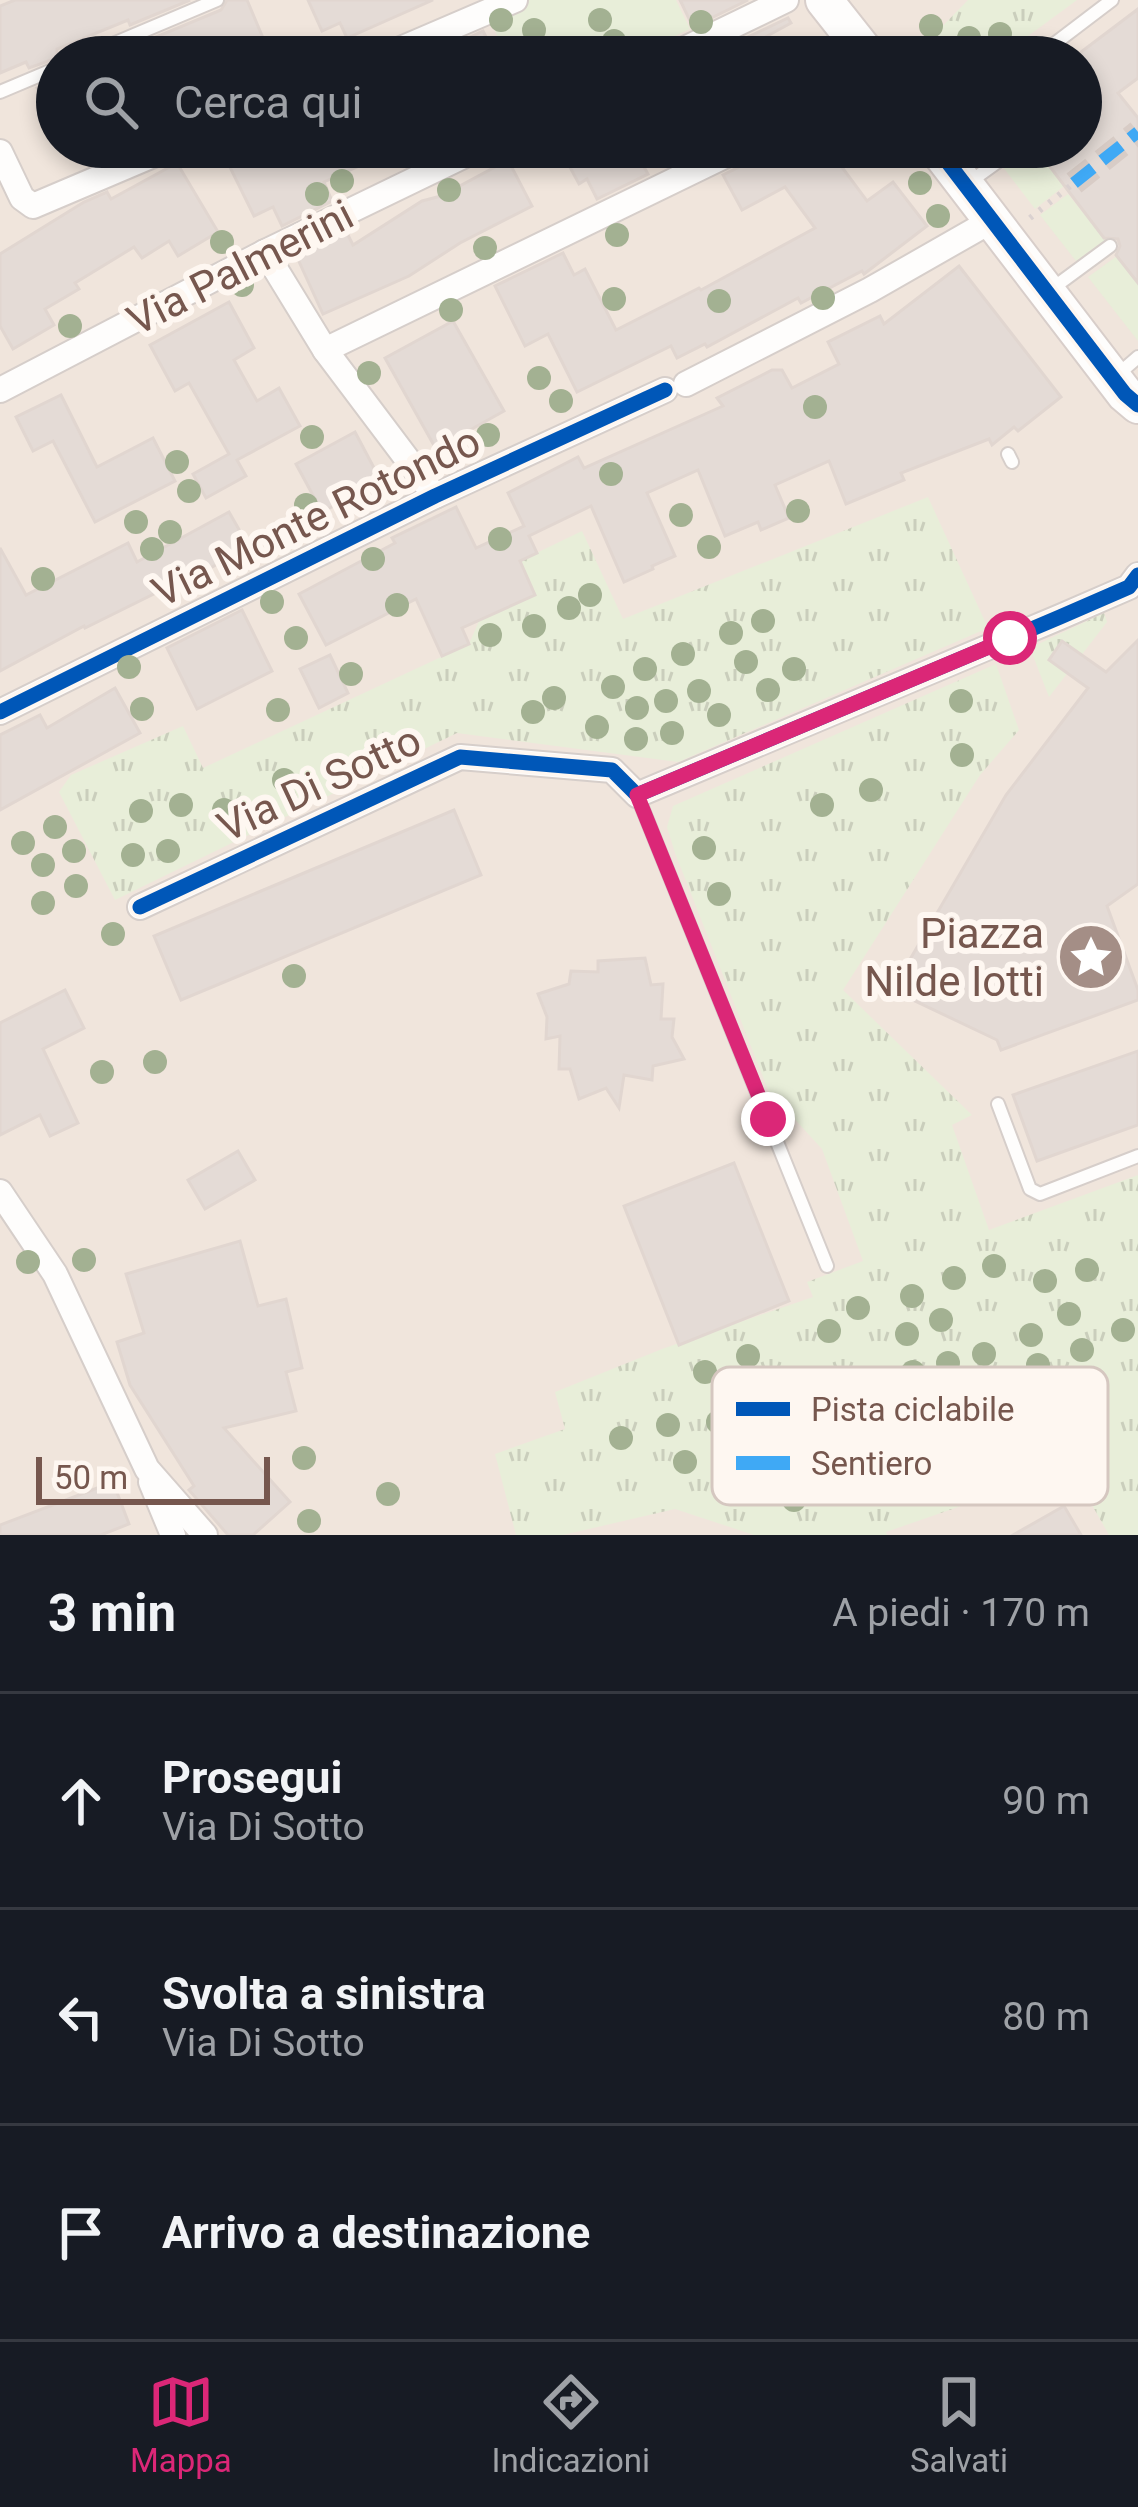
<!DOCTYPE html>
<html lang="it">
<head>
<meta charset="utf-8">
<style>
	body { margin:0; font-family:Roboto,sans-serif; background:#242831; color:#f1f3f6 }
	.scale { position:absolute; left:36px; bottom:30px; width:234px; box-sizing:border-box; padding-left:12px; border:6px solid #76574e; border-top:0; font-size:33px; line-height:42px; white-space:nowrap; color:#76574e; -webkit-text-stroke:9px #fef7f1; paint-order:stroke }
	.stop { position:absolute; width:36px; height:36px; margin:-27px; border:9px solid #db2777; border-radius:50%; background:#fff }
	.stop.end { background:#db2777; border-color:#fff; box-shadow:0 3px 12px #0008 }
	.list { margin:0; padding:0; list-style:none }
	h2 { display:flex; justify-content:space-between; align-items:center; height:156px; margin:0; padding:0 48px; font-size:51px }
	h2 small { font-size:39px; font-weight:400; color:#9ea1a6 }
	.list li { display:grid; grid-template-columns:78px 1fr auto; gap:36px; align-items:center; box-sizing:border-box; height:216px; padding:0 48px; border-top:3px solid #363941 }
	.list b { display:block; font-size:45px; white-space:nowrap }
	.list p { margin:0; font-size:39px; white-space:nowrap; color:#9ea1a6 }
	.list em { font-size:39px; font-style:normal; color:#9ea1a6 }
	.icon { flex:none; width:66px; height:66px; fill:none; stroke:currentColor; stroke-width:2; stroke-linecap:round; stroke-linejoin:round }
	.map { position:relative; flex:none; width:1138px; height:1535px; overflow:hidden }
	.search { position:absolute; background:#171b24; box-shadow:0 6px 18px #0003; left:36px; right:36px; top:36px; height:132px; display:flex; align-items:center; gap:30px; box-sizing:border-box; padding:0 42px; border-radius:66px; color:#9ea1a6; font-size:45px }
	.sheet { height:804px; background:#171b24 }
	nav { display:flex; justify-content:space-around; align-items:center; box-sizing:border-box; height:168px; border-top:3px solid #363941; background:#171b24; font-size:33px; color:#9ea1a6 }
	nav a { display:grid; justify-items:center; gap:6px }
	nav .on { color:#db2777 }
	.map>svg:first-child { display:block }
	.residential { fill:#f0e5dc; fill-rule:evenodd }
	.grass { fill:url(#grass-tufts) }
	.green { fill:#e8eed9 }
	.building { fill:#e4dbd6; stroke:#e1d6d0; stroke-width:3 }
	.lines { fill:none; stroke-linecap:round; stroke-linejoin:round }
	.street-tunnel { stroke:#d8ccc6; stroke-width:24; stroke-dasharray:24 12; stroke-linecap:butt }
	.lane-casing { stroke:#d6ceca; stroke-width:16 }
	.street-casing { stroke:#d6ceca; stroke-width:28 }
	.secondary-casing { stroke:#d8ceca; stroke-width:40 }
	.path { stroke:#dad1d0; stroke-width:6; stroke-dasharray:3 9; stroke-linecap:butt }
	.lane { stroke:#fefdfc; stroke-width:12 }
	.street { stroke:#fefdfc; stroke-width:24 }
	.secondary { stroke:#fefdfc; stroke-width:36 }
	.quiet { stroke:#3fa9f5; stroke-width:12; stroke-dasharray:24 12; stroke-linecap:butt }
	.cycleway-casing { stroke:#fef7f1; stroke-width:22 }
	.cycleway { stroke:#0057b8; stroke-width:15 }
	.tree { fill:#a3b192 }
	.route { stroke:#db2777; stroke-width:15 }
	.labels { text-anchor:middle; stroke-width:12; stroke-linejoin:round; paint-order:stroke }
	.street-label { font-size:42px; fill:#76574e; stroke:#fef7f1 }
	.poi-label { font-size:42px; fill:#76574e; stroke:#fef7f1; text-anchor:end }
	.key { fill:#fef7f1; stroke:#d5c7c0; stroke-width:3 }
	.key-label { font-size:33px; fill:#76574e }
</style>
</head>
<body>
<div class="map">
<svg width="1138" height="1535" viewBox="0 0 1138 1535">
	<defs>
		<pattern id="grass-tufts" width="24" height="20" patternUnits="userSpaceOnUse" patternTransform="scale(3)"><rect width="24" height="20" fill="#e8eed9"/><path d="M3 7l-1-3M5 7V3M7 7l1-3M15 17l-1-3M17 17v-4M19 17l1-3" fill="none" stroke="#cacebc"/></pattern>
	</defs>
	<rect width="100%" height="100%" fill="#f8f3ee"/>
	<!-- residential -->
	<path class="residential" d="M0,0H1138V1535H0ZM57,57H1081V147H57Z"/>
	<!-- grass -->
	<g class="grass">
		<polygon points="968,0 1077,0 1024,39 941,52 930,39"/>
		<polygon points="928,497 988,628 678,762 457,733 115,900 59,792 71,775 183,726 203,768 469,644 479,621 464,588 582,531 623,619"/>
		<polygon points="1104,613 1107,622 1049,697 1030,648"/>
		<polygon points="996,664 1019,730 980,775 843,990 972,1115 952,1125 989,1230 1138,1175 1138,1535 1109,1535 1071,1468 886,1532 887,1535 754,1535 675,1509 563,1535 516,1535 495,1454 565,1429 555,1392 662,1349 813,1297 807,1282 863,1261 822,1149 789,1113 778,1115 675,853 667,827 673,806"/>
	</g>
	<!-- green -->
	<g class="green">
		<polygon points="530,0 676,0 690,29 630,57 508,57 489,19"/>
		<polygon points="1030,147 1035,147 1064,186 1035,209 1003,167"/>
		<polygon points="1068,194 1105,240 1076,261 1040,215"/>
		<polygon points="1117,256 1138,283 1138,341 1088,277"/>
	</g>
	<!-- building -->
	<g class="building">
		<polygon points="15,0 190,0 130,25 128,20 57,49 57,58 29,68 26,62 0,73 0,6"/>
		<polygon points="227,0 247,0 271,57 144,57 139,44 221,10"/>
		<polygon points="308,0 433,0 347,38 340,23 322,31"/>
		<polygon points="680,0 748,0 693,27"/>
		<polygon points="1138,9 1138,78 1118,93 1138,118 1138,283 1116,255 1120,246 1118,239 1104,238 1035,147 1081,147 1081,52"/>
		<polygon points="788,18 791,23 729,57 708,56"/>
		<polygon points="483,31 496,57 469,57 462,41"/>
		<polygon points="57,79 57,133 37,88"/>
		<polygon points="220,147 401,147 324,182 332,201 282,226 273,207 254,216"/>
		<polygon points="559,147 633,147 648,174 597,199 587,179 579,184"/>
		<polygon points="759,147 827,147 867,201 893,182 927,226 864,274 862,271 801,303 798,298 707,347 705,344 677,358 671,346 577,392 548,334 525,346 495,286 563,253 574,275 585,269 616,330 699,288 701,290 815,228 785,187 742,210 723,175 751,161"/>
		<polygon points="508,160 532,206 460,243 409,276 323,314 296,255 346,231 353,245 422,201 441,196"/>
		<polygon points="177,163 218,232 178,256 169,241 142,258 134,247 75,283 79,289 45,309 54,325 13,349 0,326 0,254 84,202 107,192 111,199"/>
		<polygon points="959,266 1061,397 1018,431 1014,427 992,445 989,439 901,473 904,480 846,504 829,461 775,485 789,518 761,530 758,522 725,536 698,470 647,493 675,556 652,566 653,569 624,582 591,506 529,536 537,553 520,561 535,595 462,628 469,644 442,656 416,599 326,645 299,594 395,543 392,538 456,507 476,548 524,526 508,493 578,457 584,468 723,406 717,398 772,370 782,370 792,388 839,364 828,342 880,316 884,324"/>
		<polygon points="229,302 254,348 234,360 257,401 279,388 300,426 237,460 246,476 206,498 193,474 229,454 189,383 175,391 150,345"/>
		<polygon points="453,321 504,411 436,449 385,358"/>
		<polygon points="61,395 97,467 153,438 175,481 95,522 53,441 33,451 16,417"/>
		<polygon points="355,432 381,481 322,512 296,464"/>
		<polygon points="229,512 249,547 166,592 164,589 85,628 84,626 0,671 0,548 26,595 128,543 137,562"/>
		<polygon points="242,610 272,671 197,709 167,648"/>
		<polygon points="1138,640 1138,884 1107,906 1138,990 1138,1000 1001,1050 997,1040 892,990 1006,795 1088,688 1049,660 1062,641 1106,672"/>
		<polygon points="330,655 348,693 319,708 300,669"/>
		<polygon points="115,688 140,733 0,810 0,735 40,715 47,728"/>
		<polygon points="454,810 481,875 181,1000 154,936"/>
		<polygon points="645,958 651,985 663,984 661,1019 674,1019 672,1037 684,1059 653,1066 652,1080 624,1075 619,1108 606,1088 579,1099 570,1069 559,1069 560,1036 546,1039 547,1017 538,994 569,984 571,971 598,972 598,961"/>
		<polygon points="65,990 84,1028 43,1049 78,1123 50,1136 40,1115 0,1135 0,1023"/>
		<polygon points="1138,1051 1138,1125 1037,1161 1013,1095"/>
		<polygon points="238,1151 255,1180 205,1209 188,1180"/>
		<polygon points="734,1163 789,1301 679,1345 624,1206"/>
		<polygon points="240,1241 258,1306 286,1299 302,1368 286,1372 296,1411 224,1428 290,1502 253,1535 228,1535 189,1490 194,1486 130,1385 117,1342 144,1333 126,1274"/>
		<polygon points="113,1482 129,1524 101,1535 0,1535 0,1525"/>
		<polygon points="1064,1506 1081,1535 1013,1535"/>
	</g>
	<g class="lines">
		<!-- street-tunnel -->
		<polyline class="street-tunnel" points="1074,183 1138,132"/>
		<!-- lane casing -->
		<g class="lane-casing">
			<g id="lane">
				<polyline points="82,57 217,0"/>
				<polyline points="1037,57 1112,0"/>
				<polyline points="0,92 57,68"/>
				<polyline points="971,181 1018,147"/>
				<polyline points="1053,288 1110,246"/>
				<polyline points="1115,377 1138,357"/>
				<polyline points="1008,454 1012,462"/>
				<polyline points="637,795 827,1266"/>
				<polyline points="998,1104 1030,1189 1040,1194 1138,1156"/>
			</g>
		</g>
		<!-- street casing -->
		<g class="street-casing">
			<g id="street">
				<polyline points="382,57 515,0"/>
				<polyline points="668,57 786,0"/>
				<polyline points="0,152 22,198 33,206 172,147"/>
				<polyline points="265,252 325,350 435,496"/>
				<polyline points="325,350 743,147"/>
				<polyline points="686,384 870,290 991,221"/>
				<polyline points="0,390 265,252 482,147"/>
				<polyline points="0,712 435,496 665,390"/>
				<polyline points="140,907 460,757 612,770 637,795 1060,617 1129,587 1138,575"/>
				<polyline points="0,1192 55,1274 147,1469 205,1535"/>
				<polyline points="151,1482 173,1535"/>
			</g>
		</g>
		<!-- secondary casing -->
		<g class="secondary-casing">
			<g id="secondary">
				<polyline points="824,0 869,57"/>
				<polyline points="936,147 1125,394 1138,405"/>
			</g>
		</g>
		<!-- path -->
		<polyline class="path" points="1030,218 1074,183"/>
		<!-- lane -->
		<use href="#lane" class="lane"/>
		<!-- street -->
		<use href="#street" class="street"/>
		<!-- secondary -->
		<use href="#secondary" class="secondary"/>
		<!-- quiet -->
		<polyline class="quiet" points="1074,183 1138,132"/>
		<!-- cycleway casing -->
		<g class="cycleway-casing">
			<g id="cycleway">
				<polyline points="936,147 1125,394 1138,405"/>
				<polyline points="0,712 435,496 665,390"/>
				<polyline points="140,907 460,757 612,770 637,795 1060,617 1129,587 1138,575"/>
			</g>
		</g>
		<!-- cycleway -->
		<use href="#cycleway" class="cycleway"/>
	</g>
	<!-- trees -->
	<g class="tree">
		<circle cx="501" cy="20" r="12"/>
		<circle cx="600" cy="20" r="12"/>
		<circle cx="701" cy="22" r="12"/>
		<circle cx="931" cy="26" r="12"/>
		<circle cx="534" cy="30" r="12"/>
		<circle cx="1000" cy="34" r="12"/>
		<circle cx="969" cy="38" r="12"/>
		<circle cx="614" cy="41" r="12"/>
		<circle cx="342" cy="181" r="12"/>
		<circle cx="920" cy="183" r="12"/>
		<circle cx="449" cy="190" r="12"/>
		<circle cx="317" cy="194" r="12"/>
		<circle cx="938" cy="216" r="12"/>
		<circle cx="617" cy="235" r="12"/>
		<circle cx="222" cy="242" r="12"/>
		<circle cx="485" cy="248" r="12"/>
		<circle cx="242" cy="285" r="12"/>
		<circle cx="823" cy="298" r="12"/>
		<circle cx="614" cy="299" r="12"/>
		<circle cx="719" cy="301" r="12"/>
		<circle cx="451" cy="310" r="12"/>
		<circle cx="70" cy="326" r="12"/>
		<circle cx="369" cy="373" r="12"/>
		<circle cx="539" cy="378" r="12"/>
		<circle cx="561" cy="401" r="12"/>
		<circle cx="815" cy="407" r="12"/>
		<circle cx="488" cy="435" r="12"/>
		<circle cx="312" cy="437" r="12"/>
		<circle cx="177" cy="462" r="12"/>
		<circle cx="611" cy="474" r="12"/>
		<circle cx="189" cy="491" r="12"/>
		<circle cx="306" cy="505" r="12"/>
		<circle cx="798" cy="511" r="12"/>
		<circle cx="681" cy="515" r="12"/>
		<circle cx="136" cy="522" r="12"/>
		<circle cx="170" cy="532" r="12"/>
		<circle cx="500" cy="539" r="12"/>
		<circle cx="709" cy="547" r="12"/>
		<circle cx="152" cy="549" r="12"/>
		<circle cx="373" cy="559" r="12"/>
		<circle cx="43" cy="579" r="12"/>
		<circle cx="590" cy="595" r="12"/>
		<circle cx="272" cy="602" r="12"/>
		<circle cx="397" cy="605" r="12"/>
		<circle cx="569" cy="608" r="12"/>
		<circle cx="763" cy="621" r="12"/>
		<circle cx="534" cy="626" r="12"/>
		<circle cx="731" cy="633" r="12"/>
		<circle cx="490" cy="635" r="12"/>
		<circle cx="296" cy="638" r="12"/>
		<circle cx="683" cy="654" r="12"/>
		<circle cx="746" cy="662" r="12"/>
		<circle cx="129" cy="667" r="12"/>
		<circle cx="645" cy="669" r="12"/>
		<circle cx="794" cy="669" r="12"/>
		<circle cx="351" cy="674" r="12"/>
		<circle cx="613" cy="687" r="12"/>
		<circle cx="768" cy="690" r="12"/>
		<circle cx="699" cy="691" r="12"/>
		<circle cx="554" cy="698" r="12"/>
		<circle cx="666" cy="701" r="12"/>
		<circle cx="961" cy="701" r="12"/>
		<circle cx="637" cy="708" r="12"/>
		<circle cx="142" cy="709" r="12"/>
		<circle cx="278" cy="710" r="12"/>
		<circle cx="533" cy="712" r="12"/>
		<circle cx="719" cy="715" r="12"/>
		<circle cx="597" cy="727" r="12"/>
		<circle cx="672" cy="733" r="12"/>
		<circle cx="636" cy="739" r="12"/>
		<circle cx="962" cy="755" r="12"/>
		<circle cx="284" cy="780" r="12"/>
		<circle cx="871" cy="790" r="12"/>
		<circle cx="181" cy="805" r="12"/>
		<circle cx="822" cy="805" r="12"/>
		<circle cx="224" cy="810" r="12"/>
		<circle cx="141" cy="811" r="12"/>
		<circle cx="55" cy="827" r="12"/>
		<circle cx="23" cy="843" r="12"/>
		<circle cx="704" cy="848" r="12"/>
		<circle cx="74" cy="851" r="12"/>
		<circle cx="168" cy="851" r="12"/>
		<circle cx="133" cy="855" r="12"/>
		<circle cx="43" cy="865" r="12"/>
		<circle cx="76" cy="886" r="12"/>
		<circle cx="719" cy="894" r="12"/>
		<circle cx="43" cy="903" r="12"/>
		<circle cx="113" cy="934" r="12"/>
		<circle cx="294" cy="976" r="12"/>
		<circle cx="155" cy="1062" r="12"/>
		<circle cx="102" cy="1072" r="12"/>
		<circle cx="84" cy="1260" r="12"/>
		<circle cx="28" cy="1262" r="12"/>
		<circle cx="994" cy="1266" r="12"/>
		<circle cx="1087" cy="1270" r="12"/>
		<circle cx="954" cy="1278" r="12"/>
		<circle cx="1045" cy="1281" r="12"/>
		<circle cx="912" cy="1296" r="12"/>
		<circle cx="858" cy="1308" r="12"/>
		<circle cx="1069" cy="1314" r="12"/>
		<circle cx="941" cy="1320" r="12"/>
		<circle cx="1123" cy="1330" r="12"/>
		<circle cx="829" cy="1331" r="12"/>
		<circle cx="907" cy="1334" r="12"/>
		<circle cx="1031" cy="1335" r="12"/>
		<circle cx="1082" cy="1350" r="12"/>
		<circle cx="984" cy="1354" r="12"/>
		<circle cx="748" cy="1356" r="12"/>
		<circle cx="948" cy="1363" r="12"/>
		<circle cx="1038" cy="1365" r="12"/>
		<circle cx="705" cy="1372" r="12"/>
		<circle cx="913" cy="1372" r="12"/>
		<circle cx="718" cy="1422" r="12"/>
		<circle cx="668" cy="1425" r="12"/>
		<circle cx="621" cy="1438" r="12"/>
		<circle cx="304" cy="1458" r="12"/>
		<circle cx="685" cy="1462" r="12"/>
		<circle cx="388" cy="1494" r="12"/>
		<circle cx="794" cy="1500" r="12"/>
		<circle cx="309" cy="1521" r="12"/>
	</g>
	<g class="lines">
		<!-- route -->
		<polyline class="route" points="768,1119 637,795 1010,638"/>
	</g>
	<!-- icons -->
	<defs>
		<g id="sight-disc" transform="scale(3.45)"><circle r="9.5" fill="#a48e86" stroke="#fef7f1"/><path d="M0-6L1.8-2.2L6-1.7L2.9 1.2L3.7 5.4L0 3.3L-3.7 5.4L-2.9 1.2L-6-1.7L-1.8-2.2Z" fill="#fff"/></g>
	</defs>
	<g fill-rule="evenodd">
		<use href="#sight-disc" x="1091" y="957"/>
	</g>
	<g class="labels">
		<!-- street labels -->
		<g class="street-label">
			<text transform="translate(240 267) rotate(-27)" y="15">Via Palmerini</text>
			<text transform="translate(316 516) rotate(-26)" y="15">Via Monte Rotondo</text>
			<text transform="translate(319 783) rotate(-25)" y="15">Via Di Sotto</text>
		</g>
		<!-- poi labels -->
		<g class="poi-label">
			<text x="1044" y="948">Piazza<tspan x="1044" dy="48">Nilde Iotti</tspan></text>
		</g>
	</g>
	<!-- legend -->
	<rect x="712" y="1367" width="396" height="138" rx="18" class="key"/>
	<rect x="736" y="1402" width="54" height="14" fill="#0057b8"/>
	<rect x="736" y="1456" width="54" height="14" fill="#3fa9f5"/>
	<g class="key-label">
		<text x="811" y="1421">Pista ciclabile</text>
		<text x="811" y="1475">Sentiero</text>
	</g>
</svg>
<div class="scale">50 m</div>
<div class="stop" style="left:1010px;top:638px"></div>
<div class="stop end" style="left:768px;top:1119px"></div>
<div class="search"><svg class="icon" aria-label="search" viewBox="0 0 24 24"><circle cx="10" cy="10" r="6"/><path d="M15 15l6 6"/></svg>Cerca qui</div>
</div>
<section class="sheet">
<h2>3 min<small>A piedi · 170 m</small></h2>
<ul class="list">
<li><svg class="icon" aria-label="ahead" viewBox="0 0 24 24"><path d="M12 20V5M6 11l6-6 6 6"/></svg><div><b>Prosegui</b><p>Via Di Sotto</p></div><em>90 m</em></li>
<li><svg class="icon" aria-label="left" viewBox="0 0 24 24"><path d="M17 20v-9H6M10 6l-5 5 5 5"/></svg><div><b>Svolta a sinistra</b><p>Via Di Sotto</p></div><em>80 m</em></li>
<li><svg class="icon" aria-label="arrive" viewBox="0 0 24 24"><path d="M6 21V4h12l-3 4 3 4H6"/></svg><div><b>Arrivo a destinazione</b></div></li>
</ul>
</section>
<nav>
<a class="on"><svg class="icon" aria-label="map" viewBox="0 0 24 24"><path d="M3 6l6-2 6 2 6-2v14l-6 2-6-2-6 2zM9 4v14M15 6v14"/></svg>Mappa</a>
<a><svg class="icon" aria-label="directions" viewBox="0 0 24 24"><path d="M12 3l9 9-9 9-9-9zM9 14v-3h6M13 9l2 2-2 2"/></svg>Indicazioni</a>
<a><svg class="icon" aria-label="saved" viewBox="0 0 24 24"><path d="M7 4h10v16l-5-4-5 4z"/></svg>Salvati</a>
</nav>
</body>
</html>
